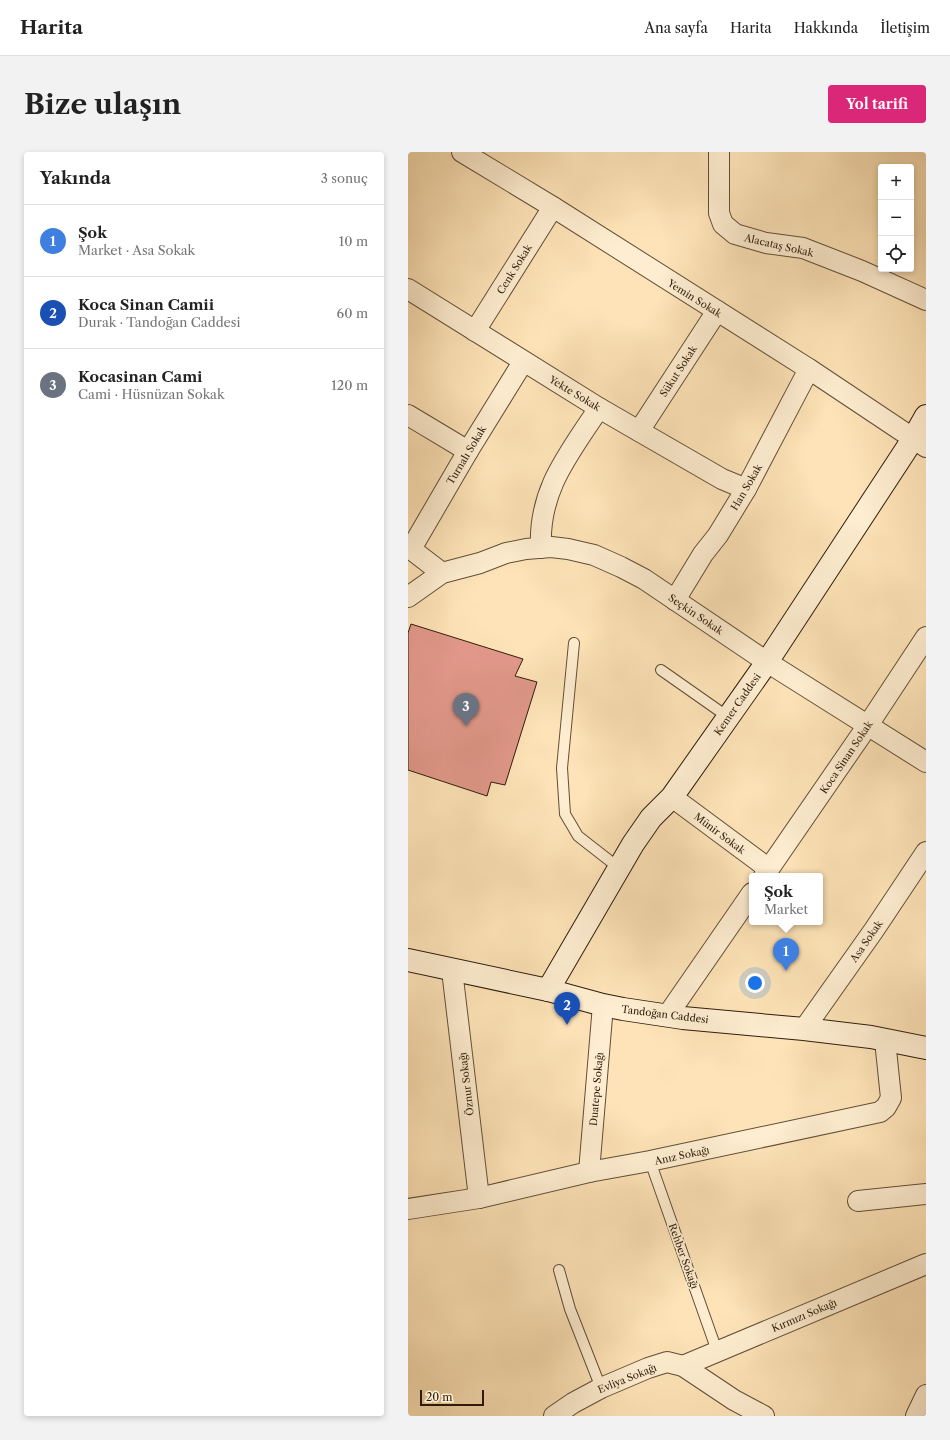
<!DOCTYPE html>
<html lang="tr">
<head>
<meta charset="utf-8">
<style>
	body { margin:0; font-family:"Libre Caslon Text",serif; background:#f2f2f2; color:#222 }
	.controls { position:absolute; right:12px; top:12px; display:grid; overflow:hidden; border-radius:4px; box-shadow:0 2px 6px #0003 }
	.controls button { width:36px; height:36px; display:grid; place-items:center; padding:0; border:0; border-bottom:1px solid #e0e0e0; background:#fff; color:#222; font:20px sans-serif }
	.scale { position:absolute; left:12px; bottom:10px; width:64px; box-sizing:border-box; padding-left:4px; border:2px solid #2f1d0c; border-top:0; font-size:11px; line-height:14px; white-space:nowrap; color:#2f1d0c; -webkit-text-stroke:3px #feedd0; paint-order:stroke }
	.you { position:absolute; left:347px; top:831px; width:14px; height:14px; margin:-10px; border:3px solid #fff; border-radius:50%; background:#1a73e8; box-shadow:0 0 0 6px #1a73e833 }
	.badge { display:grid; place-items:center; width:26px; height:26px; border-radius:50%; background:#db2777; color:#fff; font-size:13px; font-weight:700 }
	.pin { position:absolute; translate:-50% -33px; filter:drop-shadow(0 1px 2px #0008) }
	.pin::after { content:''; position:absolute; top:21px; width:14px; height:12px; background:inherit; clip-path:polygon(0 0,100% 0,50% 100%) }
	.popup { position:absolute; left:341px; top:721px; width:74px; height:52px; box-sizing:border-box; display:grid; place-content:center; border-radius:4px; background:#fff; filter:drop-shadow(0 1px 3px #0005); font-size:13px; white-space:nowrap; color:#767676 }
	.popup b { font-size:15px; color:#222 }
	.popup::after { content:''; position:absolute; left:50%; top:100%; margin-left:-8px; border:8px solid transparent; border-top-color:#fff }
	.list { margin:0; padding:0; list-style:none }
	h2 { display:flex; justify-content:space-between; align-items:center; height:52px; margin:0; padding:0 16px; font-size:17px }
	h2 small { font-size:13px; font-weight:400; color:#767676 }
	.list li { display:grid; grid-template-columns:26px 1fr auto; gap:12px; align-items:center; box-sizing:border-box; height:72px; padding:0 16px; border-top:1px solid #e0e0e0 }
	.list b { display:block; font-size:15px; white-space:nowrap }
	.list p { margin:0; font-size:13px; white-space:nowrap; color:#767676 }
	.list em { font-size:13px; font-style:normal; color:#767676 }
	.icon { flex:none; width:22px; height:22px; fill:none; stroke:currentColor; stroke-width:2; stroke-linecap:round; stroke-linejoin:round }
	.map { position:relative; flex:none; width:518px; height:1264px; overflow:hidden; border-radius:4px }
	header { display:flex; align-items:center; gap:24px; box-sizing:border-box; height:56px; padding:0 20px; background:#fff; border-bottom:1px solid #e0e0e0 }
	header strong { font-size:19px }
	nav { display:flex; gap:22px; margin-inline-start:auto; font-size:14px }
	.intro { display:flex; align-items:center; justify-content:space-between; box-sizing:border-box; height:96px; padding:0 24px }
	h1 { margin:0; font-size:28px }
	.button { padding:10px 18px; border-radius:4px; background:#db2777; color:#fff; font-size:14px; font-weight:700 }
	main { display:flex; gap:24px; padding:0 24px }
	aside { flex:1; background:#fff; border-radius:4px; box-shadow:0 2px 6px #0003 }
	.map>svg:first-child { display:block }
	.building { fill:#e1988a; stroke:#2f1d0c }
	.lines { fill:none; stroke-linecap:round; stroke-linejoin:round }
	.lane-casing { stroke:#624e37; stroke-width:12 }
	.street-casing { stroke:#624e37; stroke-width:22 }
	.secondary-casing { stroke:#2f1d0c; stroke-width:24 }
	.lane { stroke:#feedd0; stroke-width:10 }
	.street { stroke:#feedd0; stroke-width:20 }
	.secondary { stroke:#feedd0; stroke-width:22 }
	.labels { text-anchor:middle; stroke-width:3.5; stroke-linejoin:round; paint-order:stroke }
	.street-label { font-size:10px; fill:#2f1d0c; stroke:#feedd0 }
</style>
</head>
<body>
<header>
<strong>Harita</strong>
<nav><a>Ana sayfa</a><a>Harita</a><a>Hakkında</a><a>İletişim</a></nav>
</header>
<div class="intro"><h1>Bize ulaşın</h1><a class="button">Yol tarifi</a></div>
<main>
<aside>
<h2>Yakında<small>3 sonuç</small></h2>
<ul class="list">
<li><span class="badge" style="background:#3f7fe0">1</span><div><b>Şok</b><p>Market · Asa Sokak</p></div><em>10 m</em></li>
<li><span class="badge" style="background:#1a4fb4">2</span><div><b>Koca Sinan Camii</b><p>Durak · Tandoğan Caddesi</p></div><em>60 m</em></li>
<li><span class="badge" style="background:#6b7280">3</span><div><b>Kocasinan Cami</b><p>Cami · Hüsnüzan Sokak</p></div><em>120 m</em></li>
</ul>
</aside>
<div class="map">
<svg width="518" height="1264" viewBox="0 0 518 1264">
	<rect width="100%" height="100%" fill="#fde3b7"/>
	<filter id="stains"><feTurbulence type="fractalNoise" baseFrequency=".005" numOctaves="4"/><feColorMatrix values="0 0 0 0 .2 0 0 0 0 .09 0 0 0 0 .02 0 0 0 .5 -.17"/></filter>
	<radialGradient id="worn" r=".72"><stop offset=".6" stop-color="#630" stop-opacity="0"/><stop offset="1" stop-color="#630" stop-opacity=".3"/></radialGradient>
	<!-- building -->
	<polygon class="building" points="3,472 115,507 107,524 129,530 97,633 83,630 79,644 0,618 0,481"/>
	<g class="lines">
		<!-- lane casing -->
		<g class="lane-casing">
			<g id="lane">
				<polyline points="166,491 154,616 157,662 170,684 211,716"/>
				<polyline points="253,518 320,565"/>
				<polyline points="242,1009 309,1199"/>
				<polyline points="151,1118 162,1157 193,1236"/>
			</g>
		</g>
		<!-- street casing -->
		<g class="street-casing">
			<g id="street">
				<polyline points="54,0 145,55 401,217 518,295"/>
				<polyline points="311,0 311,61 315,72 327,82 358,91 395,96 454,119 518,148"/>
				<polyline points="0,137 191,256 314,327 338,337"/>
				<polyline points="67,179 145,55"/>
				<polyline points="0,263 60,299"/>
				<polyline points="231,279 309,159"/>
				<polyline points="0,395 34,421"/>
				<path d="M133,396C130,338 161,302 191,256"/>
				<polyline points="3,397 60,299 115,210"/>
				<polyline points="0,445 34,421 72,411 98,401 118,397 143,395 160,397 186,403 213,415 236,427 359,510 518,610"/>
				<polyline points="267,448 295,402 310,383 338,337 401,217"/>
				<polyline points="264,645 361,717"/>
				<polyline points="356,724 460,573 518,485"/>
				<polyline points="44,818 71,1046"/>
				<polyline points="259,864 344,741"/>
				<polyline points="396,877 466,778 518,700"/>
				<polyline points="181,1020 195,853"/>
				<polyline points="450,1049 518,1042"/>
				<polyline points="0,1057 71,1046 181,1020 242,1009 472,960 478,955 483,946 477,888"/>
				<polyline points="275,1214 518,1112"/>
				<polyline points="146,1264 165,1251 193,1236 240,1216 259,1210 275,1214 326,1248 356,1264"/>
				<polyline points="508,1264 518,1243"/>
			</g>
		</g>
		<!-- secondary casing -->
		<g class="secondary-casing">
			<g id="secondary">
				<polyline points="0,808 140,838 195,853 215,857 275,866 396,877 463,885 518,896"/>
				<polyline points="140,838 225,692 243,666 264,645 359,510 505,287 518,264"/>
			</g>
		</g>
		<!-- lane -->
		<use href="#lane" class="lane"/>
		<!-- street -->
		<use href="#street" class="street"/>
		<!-- secondary -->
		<use href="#secondary" class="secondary"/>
	</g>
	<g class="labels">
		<!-- street labels -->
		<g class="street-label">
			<text transform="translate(371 93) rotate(13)" y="4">Alacataş Sokak</text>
			<text transform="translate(106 117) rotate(-58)" y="4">Cenk Sokak</text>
			<text transform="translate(287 146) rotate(32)" y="4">Yemin Sokak</text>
			<text transform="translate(270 219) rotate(-57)" y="4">Sükut Sokak</text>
			<text transform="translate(167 241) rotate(31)" y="4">Yekte Sokak</text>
			<text transform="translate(58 303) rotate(-59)" y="4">Turnalı Sokak</text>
			<text transform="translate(338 335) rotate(-60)" y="4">Han Sokak</text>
			<text transform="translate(288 462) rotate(34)" y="4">Seçkin Sokak</text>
			<text transform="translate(329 552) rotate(-55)" y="4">Kemer Caddesi</text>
			<text transform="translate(438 605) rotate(-56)" y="4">Koca Sinan Sokak</text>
			<text transform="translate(312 681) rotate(37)" y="4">Münir Sokak</text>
			<text transform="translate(458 789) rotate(-55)" y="4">Asa Sokak</text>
			<text transform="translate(257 862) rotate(7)" y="4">Tandoğan Caddesi</text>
			<text transform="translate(58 932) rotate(-97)" y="4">Öznur Sokağı</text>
			<text transform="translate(188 937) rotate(-85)" y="4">Duatepe Sokağı</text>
			<text transform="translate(274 1003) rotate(-12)" y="4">Anız Sokağı</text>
			<text transform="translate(276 1104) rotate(70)" y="4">Rehber Sokağı</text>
			<text transform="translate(396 1163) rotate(-23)" y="4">Kırmızı Sokağı</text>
			<text transform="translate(219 1226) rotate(-22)" y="4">Evliya Sokağı</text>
		</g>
	</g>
	<rect width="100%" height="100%" filter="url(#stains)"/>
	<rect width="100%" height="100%" fill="url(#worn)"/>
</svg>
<div class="controls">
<button>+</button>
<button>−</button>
<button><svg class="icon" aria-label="locate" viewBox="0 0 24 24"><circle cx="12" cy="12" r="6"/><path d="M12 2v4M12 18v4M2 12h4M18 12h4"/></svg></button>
</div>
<div class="scale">20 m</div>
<div class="you"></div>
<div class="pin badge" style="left:378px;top:819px;background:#3f7fe0">1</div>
<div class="popup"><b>Şok</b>Market</div>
<div class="pin badge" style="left:159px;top:873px;background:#1a4fb4">2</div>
<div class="pin badge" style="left:58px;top:574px;background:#6b7280">3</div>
</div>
</main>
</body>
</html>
